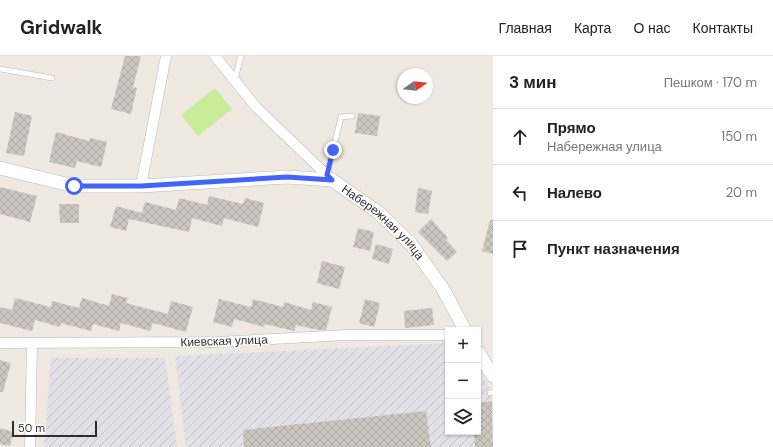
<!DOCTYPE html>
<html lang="ru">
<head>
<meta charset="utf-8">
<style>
	body { margin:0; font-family:"DM Sans",sans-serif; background:#f2f2f2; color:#222 }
	.controls { position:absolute; right:12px; bottom:12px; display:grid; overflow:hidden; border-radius:0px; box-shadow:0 1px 3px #0004 }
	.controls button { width:36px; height:36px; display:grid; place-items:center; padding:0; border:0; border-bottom:1px solid #e0e0e0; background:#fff; color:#222; font:20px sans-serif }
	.compass { position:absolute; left:397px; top:12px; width:36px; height:36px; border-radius:50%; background:#fff; box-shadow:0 1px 3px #0004; rotate:76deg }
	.scale { position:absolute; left:12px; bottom:10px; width:85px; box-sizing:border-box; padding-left:4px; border:2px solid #2e2e2e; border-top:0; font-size:11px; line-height:14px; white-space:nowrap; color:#2e2e2e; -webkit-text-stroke:3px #fff; paint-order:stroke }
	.stop { position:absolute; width:12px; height:12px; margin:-9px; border:3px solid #4264fb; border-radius:50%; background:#fff }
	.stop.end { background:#4264fb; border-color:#fff; box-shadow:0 1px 4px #0008 }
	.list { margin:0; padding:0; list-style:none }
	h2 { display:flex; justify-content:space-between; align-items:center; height:52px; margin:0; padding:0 16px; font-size:17px }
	h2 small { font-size:13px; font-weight:400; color:#767676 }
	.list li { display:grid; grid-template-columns:26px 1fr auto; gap:12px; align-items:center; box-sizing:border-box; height:56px; padding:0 16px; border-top:1px solid #e0e0e0 }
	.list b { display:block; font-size:15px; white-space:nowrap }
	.list p { margin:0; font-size:13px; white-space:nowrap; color:#767676 }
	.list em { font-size:13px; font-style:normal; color:#767676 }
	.icon { flex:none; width:22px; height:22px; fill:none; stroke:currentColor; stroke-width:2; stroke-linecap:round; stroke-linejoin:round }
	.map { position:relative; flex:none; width:493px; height:391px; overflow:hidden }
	header { display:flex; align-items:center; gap:24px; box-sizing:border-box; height:56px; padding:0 20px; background:#fff; border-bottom:1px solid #e0e0e0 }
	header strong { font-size:19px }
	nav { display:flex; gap:22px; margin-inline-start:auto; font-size:14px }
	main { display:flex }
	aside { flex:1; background:#fff }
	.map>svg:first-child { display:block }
	.industrial { fill:url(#industrial-furrows) }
	.pitch { fill:#c9ec9a }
	.building { fill:url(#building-cross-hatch) }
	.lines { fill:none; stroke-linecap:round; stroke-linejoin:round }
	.service-casing { stroke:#b4b7c1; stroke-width:6 }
	.minor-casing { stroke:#b4b7c1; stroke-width:11 }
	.tertiary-casing { stroke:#b4b7c1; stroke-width:14 }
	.service { stroke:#fff; stroke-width:5 }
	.minor { stroke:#fff; stroke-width:10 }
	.tertiary { stroke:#fff; stroke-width:13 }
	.route { stroke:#4264fb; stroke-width:5 }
	.labels { text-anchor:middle; stroke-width:3; stroke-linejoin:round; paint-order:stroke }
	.street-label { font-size:12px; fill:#2e2e2e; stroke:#fff }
</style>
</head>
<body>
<header>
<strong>Gridwalk</strong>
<nav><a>Главная</a><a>Карта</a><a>О нас</a><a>Контакты</a></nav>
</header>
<main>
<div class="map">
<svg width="493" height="391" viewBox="0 0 493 391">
	<defs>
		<pattern id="industrial-furrows" width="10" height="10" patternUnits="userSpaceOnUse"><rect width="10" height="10" fill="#e3e1e8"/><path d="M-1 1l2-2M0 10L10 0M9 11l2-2" fill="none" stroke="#c3c1c7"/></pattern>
		<pattern id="building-cross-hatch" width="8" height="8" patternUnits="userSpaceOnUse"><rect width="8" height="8" fill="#cbc7bf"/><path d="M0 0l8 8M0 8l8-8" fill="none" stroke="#afaba4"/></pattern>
	</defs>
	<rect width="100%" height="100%" fill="#efe9e1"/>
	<!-- industrial -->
	<g class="industrial">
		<polygon points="448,287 448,376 478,376 478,313 491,334 493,391 186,391 175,300"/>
		<polygon points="51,302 165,302 177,391 44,391"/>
	</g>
	<!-- pitch -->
	<polygon class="pitch" points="215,32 232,53 198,80 181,59"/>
	<!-- building -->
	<g class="building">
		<polygon points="125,0 141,0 133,31 137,32 131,58 111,53"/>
		<polygon points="15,56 32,60 24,100 6,97"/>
		<polygon points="358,57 380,60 377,80 355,77"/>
		<polygon points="56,76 89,85 90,82 107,86 101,111 77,105 75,112 49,106"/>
		<polygon points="0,131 37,140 30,166 0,158"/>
		<polygon points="418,132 432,135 428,158 415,156"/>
		<polygon points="209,140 243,148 245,142 264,147 258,171 224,162 222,170 192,162 189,176 129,163 126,175 110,171 116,150 142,157 145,146 176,154 179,142 207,149"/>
		<polygon points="59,148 79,148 79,167 60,167"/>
		<polygon points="431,163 448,182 446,184 457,196 447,205 418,176"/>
		<polygon points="490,164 493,164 493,198 482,195"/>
		<polygon points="358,172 374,176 370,195 353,191"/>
		<polygon points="376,188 393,193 389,208 372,203"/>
		<polygon points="322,205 345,211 339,233 317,227"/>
		<polygon points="112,238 128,242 126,247 168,258 171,245 193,251 186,276 153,267 150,275 121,267 119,275 93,268 91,275 61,267 60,271 35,264 32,275 0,267 0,251 12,254 15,242 51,251 52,245 79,252 82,242 109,250"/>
		<polygon points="219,243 251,251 253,243 283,251 284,246 311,254 313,246 332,251 326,274 318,274 296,269 294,275 265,268 264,271 234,263 232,271 213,266"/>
		<polygon points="365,243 380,247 374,271 359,267"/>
		<polygon points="432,252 434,269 405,272 404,255"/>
		<polygon points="0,304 11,307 3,336 0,336"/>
		<polygon points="492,345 493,391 475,391 474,376 478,376 478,347"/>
		<polygon points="426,355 431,391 244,391 243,374"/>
		<polygon points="0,372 13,376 10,390 0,388"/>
	</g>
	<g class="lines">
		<!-- service casing -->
		<g class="service-casing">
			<g id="service">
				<polyline points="0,13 52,22"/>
				<polyline points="235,23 241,0"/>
				<polyline points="327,119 341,61 352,60"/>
				<polyline points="490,337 493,336"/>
			</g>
		</g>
		<!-- minor casing -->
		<g class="minor-casing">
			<g id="minor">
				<polyline points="215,0 256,51 332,124"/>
				<polyline points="141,130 166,0"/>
				<polyline points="0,287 217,286 347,279 448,279"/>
				<polyline points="30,391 32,287"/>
			</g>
		</g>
		<!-- tertiary casing -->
		<g class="tertiary-casing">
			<g id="tertiary">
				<path id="s1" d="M0,112L74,130H141L287,121L332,124L379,157L411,188L443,233L465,274"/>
				<polyline points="478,296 493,320"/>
			</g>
		</g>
		<!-- service -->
		<use href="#service" class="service"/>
		<!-- minor -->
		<use href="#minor" class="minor"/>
		<!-- tertiary -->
		<use href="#tertiary" class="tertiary"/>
	</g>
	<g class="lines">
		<!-- route -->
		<polyline class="route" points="74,130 141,130 287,121 332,124 327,119 333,94"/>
	</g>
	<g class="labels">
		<!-- street labels -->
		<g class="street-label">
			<text dy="4" stroke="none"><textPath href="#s1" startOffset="401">Набережная улица</textPath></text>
			<text transform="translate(224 285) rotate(-2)" y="4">Киевская улица</text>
		</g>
	</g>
</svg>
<div class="controls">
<button>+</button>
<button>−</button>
<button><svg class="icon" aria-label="layers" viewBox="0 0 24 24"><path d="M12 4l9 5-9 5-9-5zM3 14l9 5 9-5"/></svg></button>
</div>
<svg class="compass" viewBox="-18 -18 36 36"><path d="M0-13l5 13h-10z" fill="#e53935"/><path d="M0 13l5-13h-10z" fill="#767676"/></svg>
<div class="scale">50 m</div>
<div class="stop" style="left:74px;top:130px"></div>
<div class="stop end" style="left:333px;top:94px"></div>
</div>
<aside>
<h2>3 мин<small>Пешком · 170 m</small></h2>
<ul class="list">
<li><svg class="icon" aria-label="ahead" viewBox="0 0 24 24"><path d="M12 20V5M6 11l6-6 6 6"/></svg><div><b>Прямо</b><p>Набережная улица</p></div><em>150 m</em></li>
<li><svg class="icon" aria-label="left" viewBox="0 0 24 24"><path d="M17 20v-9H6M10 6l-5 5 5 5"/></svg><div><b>Налево</b></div><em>20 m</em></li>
<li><svg class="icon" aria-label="arrive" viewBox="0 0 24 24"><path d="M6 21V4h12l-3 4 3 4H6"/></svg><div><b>Пункт назначения</b></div></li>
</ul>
</aside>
</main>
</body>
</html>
